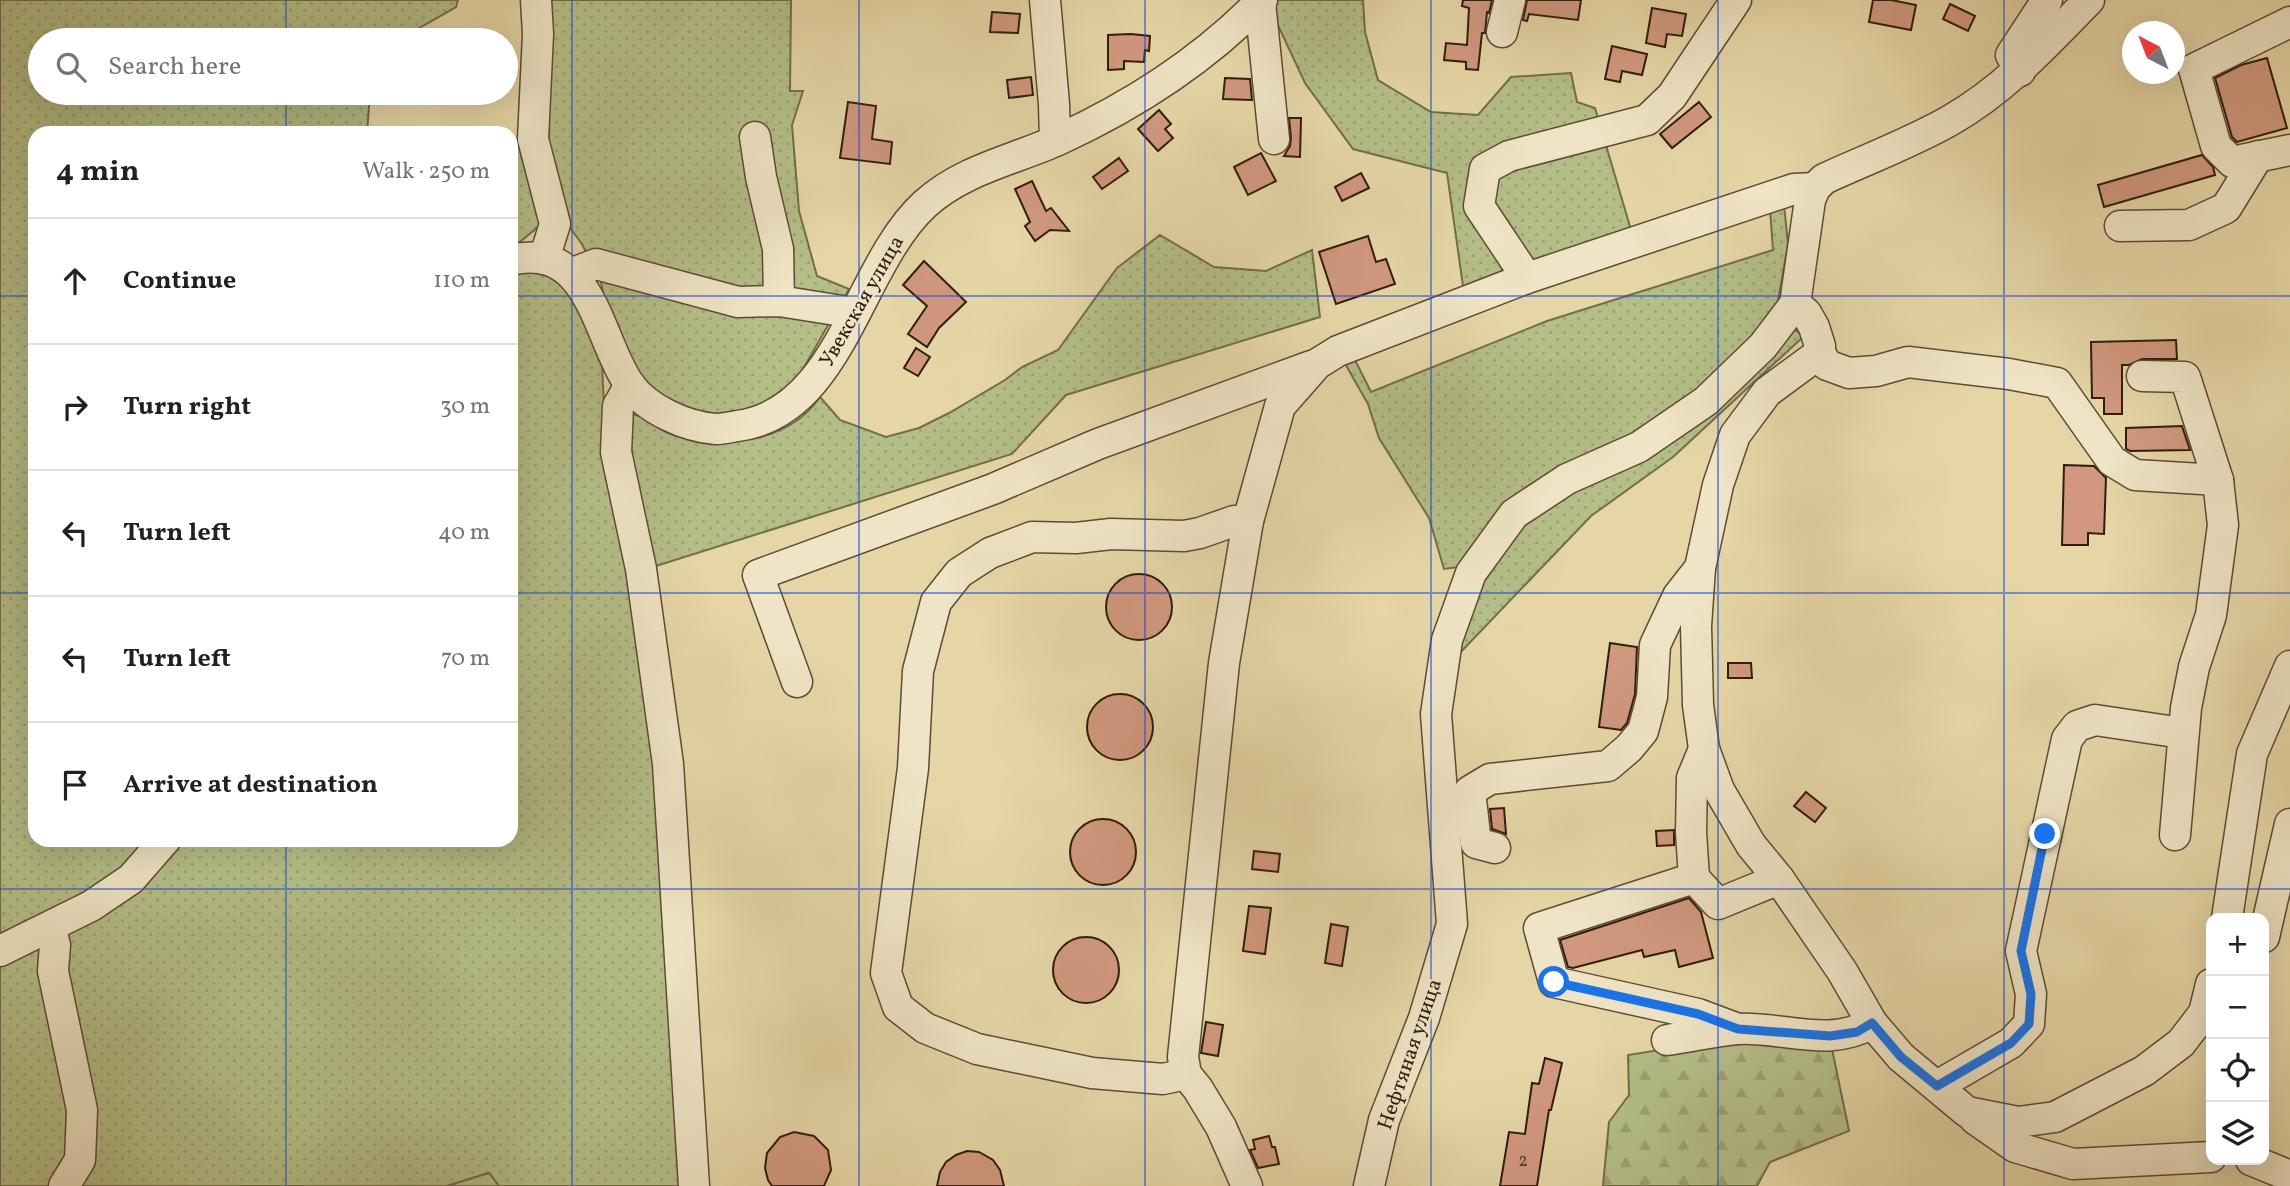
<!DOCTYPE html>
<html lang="en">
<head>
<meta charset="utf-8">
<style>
	body { margin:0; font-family:Vollkorn,serif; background:#f2f2f2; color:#202124 }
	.controls { position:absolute; right:21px; bottom:21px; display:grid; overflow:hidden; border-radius:14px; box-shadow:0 7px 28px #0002 }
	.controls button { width:63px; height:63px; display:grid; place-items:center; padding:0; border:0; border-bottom:2px solid #e0e0e0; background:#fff; color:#202124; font:35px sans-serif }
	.compass { position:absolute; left:2122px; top:21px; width:63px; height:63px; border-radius:50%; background:#fff; box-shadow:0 7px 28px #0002; rotate:318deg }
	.stop { position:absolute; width:21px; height:21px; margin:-16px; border:5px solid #1a73e8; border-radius:50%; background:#fff }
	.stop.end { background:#1a73e8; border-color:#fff; box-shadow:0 2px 7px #0008 }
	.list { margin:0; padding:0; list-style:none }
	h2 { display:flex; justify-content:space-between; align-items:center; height:91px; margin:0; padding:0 28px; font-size:30px }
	h2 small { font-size:23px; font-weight:400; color:#757577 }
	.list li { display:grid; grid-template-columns:46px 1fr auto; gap:21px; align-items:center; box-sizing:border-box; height:126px; padding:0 28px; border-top:2px solid #e0e0e0 }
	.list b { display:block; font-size:26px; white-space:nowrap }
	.list em { font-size:23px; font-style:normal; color:#757577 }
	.icon { flex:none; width:38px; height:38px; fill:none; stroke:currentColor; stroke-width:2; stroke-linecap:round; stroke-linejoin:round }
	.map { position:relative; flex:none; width:2290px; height:1186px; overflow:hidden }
	.search { position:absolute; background:#fff; box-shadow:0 7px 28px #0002; left:28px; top:28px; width:490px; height:77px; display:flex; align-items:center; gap:18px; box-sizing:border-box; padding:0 24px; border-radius:38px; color:#757577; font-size:26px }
	.panel { position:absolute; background:#fff; box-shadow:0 7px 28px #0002; left:28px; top:126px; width:490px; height:721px; border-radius:21px }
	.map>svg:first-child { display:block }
	.grass { fill:url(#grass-dots); stroke:#726d4b; stroke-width:2 }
	.forest { fill:url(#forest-firs); stroke:#726d4b; stroke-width:2 }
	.garden { fill:#b4be87; stroke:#726d4b; stroke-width:2 }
	.building { fill:#d1987f; stroke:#301c0f; stroke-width:2 }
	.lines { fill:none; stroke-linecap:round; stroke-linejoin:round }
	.minor-casing { stroke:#5e4a35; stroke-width:33 }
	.minor { stroke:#efe4c5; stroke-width:30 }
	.route { stroke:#1a73e8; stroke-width:9 }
	.grid { fill:none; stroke:#1d4ed8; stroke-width:2; stroke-opacity:0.55 }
	.labels { text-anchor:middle; stroke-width:5; stroke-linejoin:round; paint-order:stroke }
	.number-label { font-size:18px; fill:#583b2b }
	.street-label { font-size:21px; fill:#301c0f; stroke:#efe4c5 }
</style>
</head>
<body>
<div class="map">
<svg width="2290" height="1186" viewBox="0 0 2290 1186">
	<defs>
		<pattern id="grass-dots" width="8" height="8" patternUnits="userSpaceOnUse" patternTransform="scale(1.75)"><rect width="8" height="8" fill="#b4be87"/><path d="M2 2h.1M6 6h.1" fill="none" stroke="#9ba373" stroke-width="1.8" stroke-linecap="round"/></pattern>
		<pattern id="forest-firs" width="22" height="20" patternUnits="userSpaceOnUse" patternTransform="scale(1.75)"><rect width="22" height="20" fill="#b4be87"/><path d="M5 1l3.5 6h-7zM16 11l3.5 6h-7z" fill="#9ba373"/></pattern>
	</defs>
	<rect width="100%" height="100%" fill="#e6d6a6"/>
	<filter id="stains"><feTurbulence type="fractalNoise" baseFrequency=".00286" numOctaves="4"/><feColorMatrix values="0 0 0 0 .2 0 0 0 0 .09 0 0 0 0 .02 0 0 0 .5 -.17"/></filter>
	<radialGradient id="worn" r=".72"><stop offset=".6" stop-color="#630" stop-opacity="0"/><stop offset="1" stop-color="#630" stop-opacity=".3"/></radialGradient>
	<!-- grass -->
	<g class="grass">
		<polygon points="0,0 458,0 456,7 398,40 40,40 40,93 370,93 367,133 35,133 35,840 147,840 123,869 85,896 0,939"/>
		<polygon points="548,0 791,0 790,91 803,91 792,125 799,211 817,276 849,289 792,388 771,405 717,418 678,409 650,390 626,359 606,305 601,283 582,244 565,221 549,175"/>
		<polygon points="1274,0 1363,0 1365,32 1378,80 1431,112 1478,115 1511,77 1571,73 1577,102 1595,108 1631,230 1464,293 1447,173 1353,149 1305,83 1269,6"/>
		<polygon points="523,139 542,210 539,226 520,242 511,246 511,143"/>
		<polygon points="1784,205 1788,244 1776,312 1699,390 1633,435 1557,467 1505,508 1466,566 1444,569 1429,518 1379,438 1368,404 1343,360 1353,356 1371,392 1547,321 1773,250 1770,209"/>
		<path d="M1160,235L1214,267L1266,271L1312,250L1320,317L1066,395L1012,454L656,566L627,475L630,414C646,415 654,427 668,433C717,451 788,444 820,397L840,420L886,437L919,428L949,413L1005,380L1022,367L1058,350L1117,268Z"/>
		<polygon points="520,269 560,279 573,294 602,365 604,405 655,752 686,1186 499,1186 489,1173 447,1186 0,1186 0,965 140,888 182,840 511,840 511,271"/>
		<polygon points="1793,327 1803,337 1673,457 1591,516 1457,656 1482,576 1525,519"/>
	</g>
	<!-- forest -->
	<polygon class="forest" points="1728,1039 1831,1044 1849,1131 1770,1162 1757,1186 1603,1186 1609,1122 1629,1095 1628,1055"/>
	<!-- garden -->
	<polygon class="garden" points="489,1173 499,1186 447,1186"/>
	<!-- building -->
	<g class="building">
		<polygon points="1463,0 1492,0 1489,13 1487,12 1485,33 1482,33 1478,70 1466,69 1466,62 1444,60 1446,43 1467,45 1469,8 1462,6"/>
		<polygon points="1527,0 1581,0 1578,20 1529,14 1527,21 1523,20"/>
		<polygon points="1873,0 1891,0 1916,5 1911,30 1869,22"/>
		<polygon points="1950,4 1975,16 1968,31 1943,19"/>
		<polygon points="1652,8 1686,14 1682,36 1667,34 1665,47 1646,43"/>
		<polygon points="992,12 1020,14 1018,33 990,32"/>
		<polygon points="1131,34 1150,36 1149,51 1145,50 1144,62 1124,61 1124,69 1108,70 1108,35"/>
		<polygon points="1612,46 1647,54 1642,75 1622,71 1620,82 1605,79"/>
		<polygon points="2267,58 2287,128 2237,142 2232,137 2215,78 2241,65"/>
		<polygon points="1031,77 1033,95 1009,98 1007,80"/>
		<polygon points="1225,78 1250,79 1252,100 1223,99"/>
		<polygon points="848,102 876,106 872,139 892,142 890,164 840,158"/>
		<polygon points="1699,102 1711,117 1672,148 1660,134"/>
		<polygon points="1159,110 1171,124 1165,129 1173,138 1158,151 1138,129"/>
		<polygon points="1289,118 1301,118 1300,157 1284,156 1290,146 1291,138"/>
		<polygon points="1261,153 1276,181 1248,195 1234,167"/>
		<polygon points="2202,155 2213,167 2215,175 2104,207 2098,185"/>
		<polygon points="1119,158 1128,171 1102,189 1093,177"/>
		<polygon points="1361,173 1369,188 1342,201 1335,187"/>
		<polygon points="1032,181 1046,211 1051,208 1069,231 1050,230 1035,241 1025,226 1030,222 1015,189"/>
		<polygon points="1368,236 1376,262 1386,259 1395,284 1336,304 1319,252"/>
		<polygon points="924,261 966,302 939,328 927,347 908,334 927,306 903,285"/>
		<polygon points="2176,340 2177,359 2142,359 2129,365 2122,365 2122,414 2104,414 2104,398 2092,398 2091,342"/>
		<polygon points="916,348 930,357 918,376 904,368"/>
		<polygon points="2182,426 2190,450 2130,451 2126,449 2126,428"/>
		<polygon points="2064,465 2094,466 2106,478 2104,534 2088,533 2088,545 2062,545"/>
		<circle cx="1139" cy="607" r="33"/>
		<polygon points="1610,643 1637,647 1635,694 1627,723 1621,730 1599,727"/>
		<polygon points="1728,663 1751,663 1752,678 1728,678"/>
		<circle cx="1120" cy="727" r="33"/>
		<polygon points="1806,792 1826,808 1815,822 1794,806"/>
		<polygon points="1504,808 1506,834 1492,829 1490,809"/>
		<circle cx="1103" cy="852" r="33"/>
		<polygon points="1674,830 1674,845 1657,846 1656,831"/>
		<polygon points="1254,851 1280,854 1278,872 1252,869"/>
		<polygon points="1689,898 1701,912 1713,958 1679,967 1675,950 1644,957 1642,950 1573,968 1568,967 1560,940"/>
		<polygon points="1249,906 1271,908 1265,954 1243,951"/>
		<polygon points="1331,924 1348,927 1342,966 1325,963"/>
		<circle cx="1086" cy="970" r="33"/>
		<polygon points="1206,1022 1223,1025 1218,1056 1201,1053"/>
		<polygon points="1545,1058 1562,1063 1551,1110 1549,1110 1537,1186 1500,1186 1509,1132 1525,1134 1532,1083 1539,1084"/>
		<polygon points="794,1132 814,1136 828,1150 831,1170 824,1186 772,1186 768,1180 765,1168 767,1153 780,1137"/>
		<polygon points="1269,1136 1272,1147 1275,1147 1279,1164 1258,1168 1250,1150 1255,1149 1253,1140"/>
		<polygon points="967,1151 979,1152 993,1160 1000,1170 1004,1186 937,1186 940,1172 946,1162 956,1155"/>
	</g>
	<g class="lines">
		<!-- minor casing -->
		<g class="minor-casing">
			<g id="minor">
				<polyline points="536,0 538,34 533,139 555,224 544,259"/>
				<polyline points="1045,0 1054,104 1055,141"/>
				<polyline points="1260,2 1274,139"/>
				<polyline points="2290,22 2194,69 2216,146 2232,162 2290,150"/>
				<polyline points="1502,32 1510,0"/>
				<polyline points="2020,71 2011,55 2047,0"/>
				<polyline points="755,137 761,177 778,249 779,301"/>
				<polyline points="2120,226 2189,225 2226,208 2258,156"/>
				<path d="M511,260C591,241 597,337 629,384C646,409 686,427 716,429C723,429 731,427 737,426C841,413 857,266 925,204C962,170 1013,160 1058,140C1134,105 1203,61 1262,0"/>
				<polyline points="573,273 596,264 738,302 779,301 855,313"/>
				<polyline points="1527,278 1479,206 1485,169 1509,156 1647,120 1672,96 1736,0"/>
				<polyline points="1795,304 1806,313 1814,327 1820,346 1820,353 1827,365 1849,373 1876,371 1908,362 2009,374 2057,383 2112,461 2135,475 2218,480"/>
				<polyline points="2142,376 2185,377 2218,480 2223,525 2211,615 2194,667 2186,708 2175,835"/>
				<polyline points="630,385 618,406 616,452 641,569 668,764 694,1186"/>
				<polyline points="1700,568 1696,626 1698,705 1704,749 1692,778 1691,832 1694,878 1539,928 1554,982 1698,1014 1738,1029"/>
				<polyline points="797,682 758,575 993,489 1098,444 1311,366"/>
				<polyline points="1704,749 1719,790 1751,845 1779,879 1842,971 1872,1023 1901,1057 1967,1112 2018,1122 2055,1117 2144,1071 2181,1043 2204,1013 2211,984"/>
				<polyline points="1495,848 1476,843 1470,791 1490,779 1608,766 1629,748 1643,731 1652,697 1655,645 1678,596 1700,568 1718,485 1735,435 1767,392 1820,353"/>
				<polyline points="1694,878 1718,904 1779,879"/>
				<polyline points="2227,918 2252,754 2290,666"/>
				<polyline points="50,927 55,945 53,971 82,1110 80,1160 64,1186"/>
				<polyline points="2264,937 2290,824"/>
				<polyline points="0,951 91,906 131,879 165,840"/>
				<path d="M1667,1040C1690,1037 1714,1031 1737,1029C1783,1026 1829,1049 1872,1023"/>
				<polyline points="1186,1074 1163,1079 1092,1073 977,1049 925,1028 898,1007 886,973 913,768 918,671 936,602 959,573 990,553 1032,537 1076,538 1111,534 1184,536 1200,533 1234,521 1248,521"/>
				<polyline points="1937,1086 2011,1043 2029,1024 2031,994 2021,951 2067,739 2077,726 2095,720 2182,733"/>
				<polyline points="1975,1119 2015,1147 2073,1164 2211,1157"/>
				<polyline points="2251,1160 2290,1176"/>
				<polyline points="1247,1186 1221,1127 1198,1089 1186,1074 1183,1057 1224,663 1248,521 1280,406 1317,364 1338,351 1527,278 1794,189 1815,188"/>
				<path d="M1369,1186L1384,1120L1424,1018L1452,924L1436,714L1447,640L1471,573L1514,514L1567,479L1639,447L1706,401L1763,346L1795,304L1810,200L1815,188L1824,179C1865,160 1913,142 1951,120C2005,89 2046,44 2089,0"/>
			</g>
		</g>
		<!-- minor -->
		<use href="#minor" class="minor"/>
	</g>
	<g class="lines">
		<!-- route -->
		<polyline class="route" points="1554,982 1698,1014 1738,1029 1830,1036 1857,1032 1872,1023 1901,1057 1937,1086 2011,1043 2029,1024 2031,994 2021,951 2045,834"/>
	</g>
	<!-- grid -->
	<path class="grid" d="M286,0V40M572,0V1186M859,0V1186M1145,0V1186M1431,0V1186M1718,0V1186M2004,0V1186M286,93V133M0,296H35M511,296H2290M0,593H35M511,593H2290M286,840V1186M0,889H2290"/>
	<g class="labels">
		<!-- number labels -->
		<g class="number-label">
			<text x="1523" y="1166">2</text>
		</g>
		<!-- street labels -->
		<g class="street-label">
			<text transform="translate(861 301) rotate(-60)" y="7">Увекская улица</text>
			<text transform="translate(1409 1054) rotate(-71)" y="7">Нефтяная улица</text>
		</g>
	</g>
	<rect width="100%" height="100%" filter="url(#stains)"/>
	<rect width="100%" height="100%" fill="url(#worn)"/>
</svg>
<div class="controls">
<button>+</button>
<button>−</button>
<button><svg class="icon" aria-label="locate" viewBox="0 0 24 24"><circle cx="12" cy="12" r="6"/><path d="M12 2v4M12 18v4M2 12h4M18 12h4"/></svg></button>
<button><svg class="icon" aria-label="layers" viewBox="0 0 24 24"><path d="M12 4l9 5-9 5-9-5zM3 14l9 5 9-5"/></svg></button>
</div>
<svg class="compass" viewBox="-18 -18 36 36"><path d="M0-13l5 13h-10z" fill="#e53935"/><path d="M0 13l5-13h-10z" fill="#757577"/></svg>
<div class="stop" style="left:1554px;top:982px"></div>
<div class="stop end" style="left:2045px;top:834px"></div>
<div class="search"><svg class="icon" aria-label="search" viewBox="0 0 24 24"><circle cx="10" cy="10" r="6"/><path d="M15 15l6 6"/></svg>Search here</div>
<section class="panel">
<h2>4 min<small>Walk · 250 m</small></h2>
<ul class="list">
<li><svg class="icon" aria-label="ahead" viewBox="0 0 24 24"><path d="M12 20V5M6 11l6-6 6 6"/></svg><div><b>Continue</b></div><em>110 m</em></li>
<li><svg class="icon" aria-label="right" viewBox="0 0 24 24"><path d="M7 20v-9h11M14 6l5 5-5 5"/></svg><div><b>Turn right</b></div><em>30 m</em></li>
<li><svg class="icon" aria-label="left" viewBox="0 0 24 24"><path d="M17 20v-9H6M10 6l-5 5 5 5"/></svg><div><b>Turn left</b></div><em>40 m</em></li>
<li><svg class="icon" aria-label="left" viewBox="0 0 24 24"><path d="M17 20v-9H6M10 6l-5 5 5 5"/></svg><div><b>Turn left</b></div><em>70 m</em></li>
<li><svg class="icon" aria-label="arrive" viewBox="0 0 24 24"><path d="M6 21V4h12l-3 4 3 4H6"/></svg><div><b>Arrive at destination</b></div></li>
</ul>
</section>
</div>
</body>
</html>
